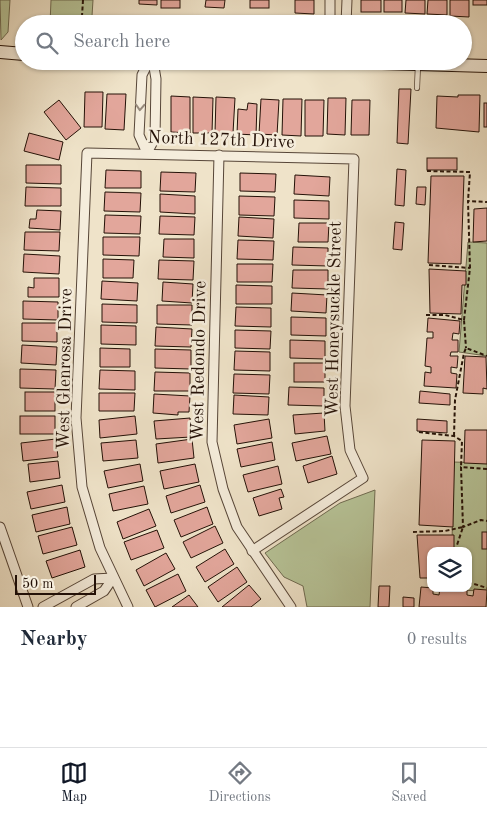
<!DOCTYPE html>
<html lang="en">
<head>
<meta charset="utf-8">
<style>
	body { margin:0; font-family:"Old Standard TT",serif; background:#f6f6f7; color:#1f2937 }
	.controls { position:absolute; right:15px; bottom:15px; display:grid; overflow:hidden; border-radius:10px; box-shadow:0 1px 4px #0004 }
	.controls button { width:45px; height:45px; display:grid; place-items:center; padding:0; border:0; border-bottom:1px solid #e0e1e3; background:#fff; color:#1f2937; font:25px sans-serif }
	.scale { position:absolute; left:15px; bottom:12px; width:81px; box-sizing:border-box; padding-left:5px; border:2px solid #241107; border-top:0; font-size:14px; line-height:18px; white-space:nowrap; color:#241107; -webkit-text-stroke:4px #f5eddc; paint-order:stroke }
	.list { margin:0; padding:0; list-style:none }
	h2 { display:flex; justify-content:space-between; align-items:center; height:65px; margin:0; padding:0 20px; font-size:21px }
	h2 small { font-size:16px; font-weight:400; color:#747a83 }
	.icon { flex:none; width:28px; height:28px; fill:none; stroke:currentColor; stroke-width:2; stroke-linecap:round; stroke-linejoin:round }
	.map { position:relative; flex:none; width:487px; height:607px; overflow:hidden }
	.search { position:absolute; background:#fff; box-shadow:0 1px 4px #0004; left:15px; right:15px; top:15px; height:55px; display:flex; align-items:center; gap:12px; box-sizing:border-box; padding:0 18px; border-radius:28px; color:#747a83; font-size:19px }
	.sheet { height:140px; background:#fff }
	nav { display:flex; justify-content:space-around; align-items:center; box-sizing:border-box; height:70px; border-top:1px solid #e0e1e3; background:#fff; font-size:14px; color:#747a83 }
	nav a { display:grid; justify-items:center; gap:2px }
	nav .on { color:#111827 }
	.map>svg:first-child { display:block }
	.green { fill:#b7c498; stroke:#6e6a50 }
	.building { fill:#e2a69b; stroke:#241107 }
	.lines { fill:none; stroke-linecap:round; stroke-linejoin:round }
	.lane-casing { stroke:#574638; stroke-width:6 }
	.street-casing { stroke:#574638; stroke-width:11 }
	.secondary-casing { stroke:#241107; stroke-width:14 }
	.path { stroke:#241107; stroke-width:2; stroke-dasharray:4 2.5; stroke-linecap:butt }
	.lane { stroke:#f5eddc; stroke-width:4.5 }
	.street { stroke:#f5eddc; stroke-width:9 }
	.secondary { stroke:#f5eddc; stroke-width:12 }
	.oneway { stroke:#978a7c }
	.labels { text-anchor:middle; stroke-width:5; stroke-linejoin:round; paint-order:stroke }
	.street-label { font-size:18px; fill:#241107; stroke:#f5eddc }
</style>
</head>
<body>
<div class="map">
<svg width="487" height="607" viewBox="0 0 487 607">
	<rect width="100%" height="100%" fill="#efe3c9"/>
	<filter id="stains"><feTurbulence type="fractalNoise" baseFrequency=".004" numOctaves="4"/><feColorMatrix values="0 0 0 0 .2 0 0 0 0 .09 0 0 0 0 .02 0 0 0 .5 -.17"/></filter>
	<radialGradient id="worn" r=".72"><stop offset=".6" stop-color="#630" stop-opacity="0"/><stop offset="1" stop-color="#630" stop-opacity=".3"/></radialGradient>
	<!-- green -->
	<g class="green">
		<polygon points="0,0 10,0 8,32 1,40"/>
		<polygon points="51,0 93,0 92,16 290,24 50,24"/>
		<polygon points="468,242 487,243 487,356 459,352"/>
		<polygon points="453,462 487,463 487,591 452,590 468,588 468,551 452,551"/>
		<polygon points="375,490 370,607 307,607 303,586 284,577 265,553 340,503"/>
	</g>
	<!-- building -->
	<g class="building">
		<polygon points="139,0 157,0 157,5 139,4"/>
		<rect x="161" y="0" width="19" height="8"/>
		<polygon points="206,0 225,0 224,8 205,7"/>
		<rect x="250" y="0" width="19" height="8"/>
		<polygon points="295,0 314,0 314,14 295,13"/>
		<rect x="361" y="0" width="20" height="12"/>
		<rect x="384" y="0" width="18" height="12"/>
		<polygon points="406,0 425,0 425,14 405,13"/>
		<polygon points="428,0 447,0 447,15 427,14"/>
		<polygon points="450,0 469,0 469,17 450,16"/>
		<rect x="473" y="0" width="14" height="5"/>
		<polygon points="399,89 411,89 408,144 397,143"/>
		<polygon points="85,92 103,92 102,127 84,127"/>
		<polygon points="107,94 126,94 124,130 105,129"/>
		<polygon points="458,95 480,95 479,132 436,128 437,96 458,97"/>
		<polygon points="171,96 190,97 190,133 171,132"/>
		<polygon points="193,97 213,98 212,133 193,133"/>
		<polygon points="216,97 235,98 233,133 215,133"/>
		<polygon points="328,98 346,98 345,135 327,134"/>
		<polygon points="261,99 279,100 277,135 259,134"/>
		<polygon points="283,99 302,99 301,136 282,135"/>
		<polygon points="59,100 81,128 66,140 44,112"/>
		<polygon points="305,100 324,100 323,136 305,136"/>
		<polygon points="352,100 370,100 369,135 351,135"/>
		<polygon points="248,103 257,104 256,135 237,134 238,109 247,110"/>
		<rect x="484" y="103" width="3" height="24"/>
		<polygon points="29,133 63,142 59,160 24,151"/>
		<rect x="427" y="158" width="30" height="12"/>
		<polygon points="26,165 61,165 61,184 26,183"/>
		<polygon points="397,169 406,170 404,206 395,205"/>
		<polygon points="106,170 141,171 141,188 105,188"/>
		<polygon points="161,172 196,173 195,192 160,191"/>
		<polygon points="240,173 276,174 275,192 240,191"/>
		<polygon points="295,175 330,177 329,196 294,194"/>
		<polygon points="431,176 464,176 461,264 428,263"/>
		<polygon points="26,187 61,188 61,206 25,206"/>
		<polygon points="417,187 426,187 425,205 416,204"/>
		<polygon points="105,192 141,193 140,212 104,211"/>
		<polygon points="160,194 195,196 195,214 160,212"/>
		<polygon points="239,196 275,197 274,216 239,215"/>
		<polygon points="294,200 329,201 329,219 294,218"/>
		<polygon points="487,208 487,241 473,242 474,209"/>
		<polygon points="37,210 61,211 60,230 29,228 30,219 36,219"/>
		<polygon points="105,215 141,216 140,234 104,233"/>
		<polygon points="160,216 195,217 194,235 159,234"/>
		<polygon points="239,217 274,219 273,238 238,236"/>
		<polygon points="395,222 404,223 402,250 393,249"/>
		<polygon points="299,223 329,223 328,242 298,242"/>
		<polygon points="25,232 60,232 59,251 24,250"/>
		<polygon points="103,237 140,237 139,256 103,255"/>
		<polygon points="164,239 194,239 194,258 163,257"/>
		<polygon points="238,240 274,241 273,260 237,259"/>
		<polygon points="293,247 328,248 328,266 292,265"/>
		<polygon points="24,254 60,256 59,274 23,272"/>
		<polygon points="103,259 134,260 133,278 103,278"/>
		<polygon points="159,260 194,261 193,280 158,279"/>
		<polygon points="237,264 273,264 272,282 237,282"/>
		<polygon points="429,269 466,271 466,285 462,285 461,314 430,313"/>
		<polygon points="293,270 328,270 328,289 292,288"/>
		<polygon points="34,278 59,278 59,297 28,297 28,287 34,288"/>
		<polygon points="102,281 138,283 137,301 101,299"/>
		<polygon points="163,282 193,284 192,303 162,301"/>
		<polygon points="236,285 272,286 272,304 236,304"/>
		<polygon points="292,293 327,295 326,313 291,311"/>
		<polygon points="23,301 58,302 58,320 23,319"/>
		<polygon points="102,304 137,305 137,323 102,322"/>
		<polygon points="157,305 192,305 192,325 157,324"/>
		<polygon points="236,307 271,308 271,327 235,326"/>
		<polygon points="291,317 326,318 326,336 291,335"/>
		<polygon points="428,318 460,321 459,334 453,333 452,340 458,340 458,352 451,352 450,356 458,356 457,368 451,367 451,373 457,374 456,388 424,386 425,372 431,373 431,367 425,366 427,338 433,338 433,332 427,332"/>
		<polygon points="22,323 57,323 57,342 22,341"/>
		<polygon points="101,325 136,326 136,345 101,344"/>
		<polygon points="156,327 192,329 191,347 155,346"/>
		<polygon points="235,330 271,331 270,349 235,348"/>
		<polygon points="290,340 325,341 325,359 290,358"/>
		<polygon points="22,345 57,347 56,365 21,363"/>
		<polygon points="100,348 130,349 130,367 100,367"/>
		<polygon points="155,349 191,350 191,369 155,368"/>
		<polygon points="235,351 270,352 270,371 234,370"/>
		<polygon points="465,356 486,357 487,389 483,388 483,394 463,393"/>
		<rect x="294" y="363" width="31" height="19"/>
		<polygon points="20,369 56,370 55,389 20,388"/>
		<polygon points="100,370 135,371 135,390 99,389"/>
		<polygon points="155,372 190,373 190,391 154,391"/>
		<polygon points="234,374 270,375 269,394 233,393"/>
		<polygon points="289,387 324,388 324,406 288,405"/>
		<polygon points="420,391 450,394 450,405 419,403"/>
		<rect x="25" y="392" width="30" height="19"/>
		<polygon points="99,393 135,393 134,411 99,411"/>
		<polygon points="154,394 190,396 189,412 178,412 178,415 153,413"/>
		<polygon points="234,395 269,397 268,415 233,414"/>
		<polygon points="324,413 325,431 295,434 293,415"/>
		<rect x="20" y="416" width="35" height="18"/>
		<polygon points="135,416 137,434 100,438 99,420"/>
		<polygon points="190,418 191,437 156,439 154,421"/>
		<polygon points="269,419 272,438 237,444 234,425"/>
		<polygon points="417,419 447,421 447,433 417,431"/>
		<polygon points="465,430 487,430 487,464 464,463"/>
		<polygon points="327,436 331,454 296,461 292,443"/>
		<polygon points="56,439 58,457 23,461 21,443"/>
		<polygon points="192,439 194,458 158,463 156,444"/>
		<polygon points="136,440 138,458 103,461 101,443"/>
		<polygon points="422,440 455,441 453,527 419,525"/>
		<polygon points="272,442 275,460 241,467 237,449"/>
		<polygon points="332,456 337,474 308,483 303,466"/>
		<polygon points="58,461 60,478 30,482 28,464"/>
		<polygon points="140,464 143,481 108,488 104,471"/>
		<polygon points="195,464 199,482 164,489 160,471"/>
		<polygon points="278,466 282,484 248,492 243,475"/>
		<polygon points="62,485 65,502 31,509 27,492"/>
		<polygon points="200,485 205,502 171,513 166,496"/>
		<polygon points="144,486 148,504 113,511 109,494"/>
		<polygon points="281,489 284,497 279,498 282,509 259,516 253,498"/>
		<polygon points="67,507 70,524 36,532 32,515"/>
		<polygon points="207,507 213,524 181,537 174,520"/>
		<polygon points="149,509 156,526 123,539 117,522"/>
		<polygon points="215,526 223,543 191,558 183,542"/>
		<polygon points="72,527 77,545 43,554 38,536"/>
		<polygon points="157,530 164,548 131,560 124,542"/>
		<rect x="482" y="532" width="5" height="17"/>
		<polygon points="417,535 454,535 454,551 431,551 431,578 420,578"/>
		<polygon points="225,549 234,564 205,582 196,567"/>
		<polygon points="80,550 85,567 52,578 46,561"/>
		<polygon points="166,553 175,569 144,586 136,570"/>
		<polygon points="237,567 247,582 218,602 208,587"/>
		<polygon points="178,574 186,591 155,607 146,590"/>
		<polygon points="249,585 261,599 251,607 222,607"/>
		<polygon points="379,586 390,586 389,607 378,607"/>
		<polygon points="421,587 433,588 433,594 439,595 440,588 467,589 467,595 473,596 474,589 487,590 486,607 419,607"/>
		<polygon points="189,595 198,607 172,607"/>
		<polygon points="403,597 414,598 414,607 403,607"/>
	</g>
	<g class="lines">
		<!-- lane casing -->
		<g class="lane-casing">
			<polyline id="lane" points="417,88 418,65"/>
		</g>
		<!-- street casing -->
		<g class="street-casing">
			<g id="street">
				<polyline points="330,24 330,0"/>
				<polyline points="346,24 347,0"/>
				<polyline points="147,153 139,135 142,75 149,61"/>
				<polyline points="147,153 155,138 156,79 153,61"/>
				<polyline points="219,155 212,442 223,489 237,527 291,607"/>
				<polyline points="0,527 28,607"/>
				<polyline points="43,607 94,579 113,578"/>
				<polyline points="76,607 104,591 113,578"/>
				<polyline points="128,607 100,548 82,487 76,418 87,153 354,159 345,406 350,450 363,478 252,551"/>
			</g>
		</g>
		<!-- secondary casing -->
		<g class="secondary-casing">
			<g id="secondary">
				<polyline points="0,52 24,54"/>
				<polyline points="312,61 487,66"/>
			</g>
		</g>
		<!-- path -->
		<g class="path">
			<polyline points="83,0 82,16 85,24"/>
			<polyline points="427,171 470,172 468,201"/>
			<polyline points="429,265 470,268"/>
			<polyline points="426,315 445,315 464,320 466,348"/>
			<polyline points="464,320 470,268 468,201 487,202"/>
			<polyline points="419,432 454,436 462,441 461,467"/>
			<polyline points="454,436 455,400 464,353 466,348 487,356"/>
			<polyline points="487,469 461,467 463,527 481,520 487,521"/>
			<polyline points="413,532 445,531 463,527 457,545 458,551"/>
			<polyline points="468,582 487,588"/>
		</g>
		<!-- lane -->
		<use href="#lane" class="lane"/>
		<!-- street -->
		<use href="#street" class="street"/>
		<!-- secondary -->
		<use href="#secondary" class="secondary"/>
	</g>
	<!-- one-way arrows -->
	<defs><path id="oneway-chevron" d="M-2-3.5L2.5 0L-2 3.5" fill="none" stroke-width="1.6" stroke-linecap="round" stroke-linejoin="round" transform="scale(1.25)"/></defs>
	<use class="oneway" href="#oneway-chevron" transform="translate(140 107) rotate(93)"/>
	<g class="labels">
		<!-- street labels -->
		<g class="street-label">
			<text transform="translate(221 139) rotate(2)" y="6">North 127th Drive</text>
			<text transform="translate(333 319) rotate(-89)" y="6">West Honeysuckle Street</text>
			<text transform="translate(198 361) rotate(-89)" y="6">West Redondo Drive</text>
			<text transform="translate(64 369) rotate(-89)" y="6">West Glenrosa Drive</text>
		</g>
	</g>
	<rect width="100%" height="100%" filter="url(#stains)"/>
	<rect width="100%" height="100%" fill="url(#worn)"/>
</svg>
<div class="controls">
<button><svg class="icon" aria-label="layers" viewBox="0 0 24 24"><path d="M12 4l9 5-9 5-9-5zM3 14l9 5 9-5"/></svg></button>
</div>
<div class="scale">50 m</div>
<div class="search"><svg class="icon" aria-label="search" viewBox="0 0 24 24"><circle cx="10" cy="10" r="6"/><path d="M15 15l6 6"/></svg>Search here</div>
</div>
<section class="sheet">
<h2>Nearby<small>0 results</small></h2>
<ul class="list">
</ul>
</section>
<nav>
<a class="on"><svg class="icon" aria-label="map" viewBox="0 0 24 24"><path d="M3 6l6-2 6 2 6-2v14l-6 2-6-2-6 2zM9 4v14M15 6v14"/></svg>Map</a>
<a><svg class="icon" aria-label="directions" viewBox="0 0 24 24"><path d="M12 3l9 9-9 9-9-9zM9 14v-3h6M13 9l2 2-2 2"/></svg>Directions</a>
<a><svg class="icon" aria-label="saved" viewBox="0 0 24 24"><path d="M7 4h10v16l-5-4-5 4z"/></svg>Saved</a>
</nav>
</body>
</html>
